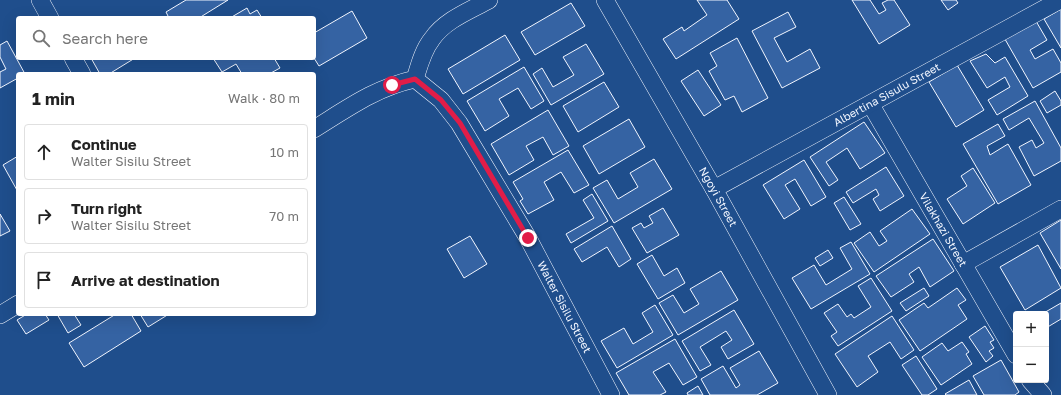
<!DOCTYPE html>
<html lang="en">
<head>
<meta charset="utf-8">
<style>
	body { margin:0; font-family:"Golos Text",sans-serif; background:#f6f6f6; color:#222 }
	.controls { position:absolute; right:12px; bottom:12px; display:grid; overflow:hidden; border-radius:4px; box-shadow:0 4px 16px #0002 }
	.controls button { width:36px; height:36px; display:grid; place-items:center; padding:0; border:0; border-bottom:1px solid #e0e0e0; background:#fff; color:#222; font:20px sans-serif }
	.stop { position:absolute; width:12px; height:12px; margin:-9px; border:3px solid #e11d48; border-radius:50%; background:#fff }
	.stop.end { background:#e11d48; border-color:#fff; box-shadow:0 1px 4px #0008 }
	.list { margin:0; padding:0; list-style:none }
	h2 { display:flex; justify-content:space-between; align-items:center; height:52px; margin:0; padding:0 16px; font-size:17px }
	h2 small { font-size:13px; font-weight:400; color:#767676 }
	.list li { display:grid; grid-template-columns:26px 1fr auto; gap:12px; align-items:center; box-sizing:border-box; height:56px; margin:0 8px 8px; padding:0 8px; border:1px solid #e0e0e0; border-radius:4px }
	.list b { display:block; font-size:15px; white-space:nowrap }
	.list p { margin:0; font-size:13px; white-space:nowrap; color:#767676 }
	.list em { font-size:13px; font-style:normal; color:#767676 }
	.icon { flex:none; width:22px; height:22px; fill:none; stroke:currentColor; stroke-width:2; stroke-linecap:round; stroke-linejoin:round }
	.map { position:relative; flex:none; width:1061px; height:395px; overflow:hidden }
	.search { position:absolute; background:#fff; box-shadow:0 4px 16px #0002; left:16px; top:16px; width:300px; height:44px; display:flex; align-items:center; gap:10px; box-sizing:border-box; padding:0 14px; border-radius:4px; color:#767676; font-size:15px }
	.panel { position:absolute; background:#fff; box-shadow:0 4px 16px #0002; left:16px; top:72px; width:300px; height:244px; border-radius:4px }
	.map>svg:first-child { display:block }
	.building { fill:#3563a3; stroke:#f2f6ff }
	.lines { fill:none; stroke-linecap:round; stroke-linejoin:round }
	.minor-casing { stroke:#f2f6ff; stroke-width:18 }
	.minor { stroke:#1f4e8c; stroke-width:17 }
	.route { stroke:#e11d48; stroke-width:5 }
	.labels { text-anchor:middle; stroke-width:3; stroke-linejoin:round; paint-order:stroke }
	.street-label { font-size:11px; fill:#f2f6ff; stroke:#1f4e8c }
</style>
</head>
<body>
<div class="map">
<svg width="1061" height="395" viewBox="0 0 1061 395">
	<rect width="100%" height="100%" fill="#1f4e8c"/>
	<!-- building -->
	<g class="building">
		<polygon points="186,0 228,0 199,18 169,18 166,12"/>
		<polygon points="697,0 727,0 739,19 676,59 663,39 682,27 684,31 707,15"/>
		<polygon points="852,0 870,0 879,14 886,10 882,3 888,0 894,0 910,25 879,44"/>
		<polygon points="941,0 956,0 958,3 948,10"/>
		<polygon points="571,3 585,26 535,55 521,32"/>
		<polygon points="247,8 250,14 257,10 262,18 230,18"/>
		<polygon points="1061,9 1061,48 1044,19"/>
		<polygon points="352,11 367,38 319,66 314,58 314,33"/>
		<polygon points="788,12 796,27 774,38 787,62 810,49 820,68 782,88 752,31"/>
		<polygon points="1033,16 1047,40 1030,50 1035,59 1053,49 1061,63 1061,72 1033,88 1002,34"/>
		<polygon points="505,35 520,60 463,94 448,69"/>
		<polygon points="737,38 768,98 742,112 734,96 725,100 709,71 717,66 710,53"/>
		<polygon points="7,41 25,74 18,74 18,78 0,88 0,72 6,69 0,57 0,45"/>
		<polygon points="586,44 604,74 551,105 533,74 542,68 553,87 574,75 563,57"/>
		<polygon points="986,54 995,63 1005,57 1028,96 997,115 988,100 1010,87 1005,77 987,88 970,61"/>
		<polygon points="91,58 135,58 109,74 100,74"/>
		<polygon points="213,58 274,58 280,68 269,74 242,74 236,64 222,72"/>
		<polygon points="957,65 984,110 956,127 929,82"/>
		<polygon points="524,67 544,101 531,109 518,88 499,99 509,116 485,131 467,101"/>
		<polygon points="698,70 721,105 704,116 681,81"/>
		<polygon points="604,82 619,107 578,132 563,106"/>
		<polygon points="1055,91 1061,101 1061,105 1047,113 1040,101"/>
		<polygon points="1035,101 1061,148 1061,161 1034,176 1019,147 1032,140 1036,148 1044,143 1029,118 1009,130 1003,119"/>
		<polygon points="548,110 569,146 553,155 543,137 526,146 534,160 509,175 491,144"/>
		<polygon points="629,119 645,147 599,174 583,146"/>
		<polygon points="864,122 885,153 860,169 847,148 826,162 838,180 829,186 810,157"/>
		<polygon points="998,124 1005,136 987,146 990,155 1008,144 1031,185 998,204 963,144"/>
		<polygon points="568,150 589,185 574,193 561,172 544,182 554,200 528,214 520,201 523,199 513,182"/>
		<polygon points="18,156 18,192 3,165"/>
		<polygon points="654,159 672,189 614,223 593,188 607,180 618,199 638,187 630,173"/>
		<polygon points="804,160 826,197 811,206 795,179 785,185 800,209 784,219 763,185"/>
		<polygon points="886,167 904,196 880,211 873,199 879,195 876,189 853,203 846,192"/>
		<polygon points="973,168 995,203 963,224 947,199 967,186 961,176"/>
		<polygon points="592,194 608,221 571,243 566,234 594,218 583,200"/>
		<polygon points="844,197 861,224 850,230 834,203"/>
		<polygon points="663,208 679,235 647,253 632,228 641,223 644,228 653,223 649,216"/>
		<polygon points="912,209 930,234 874,272 854,243 870,232 879,246 887,241 880,231"/>
		<polygon points="0,214 10,231 0,236"/>
		<polygon points="1061,220 1061,269 1040,233"/>
		<polygon points="612,226 631,259 619,267 607,247 582,262 574,249"/>
		<polygon points="470,236 487,264 464,278 447,249"/>
		<polygon points="933,239 954,271 930,287 919,267 909,274 914,282 891,297 876,276"/>
		<polygon points="851,242 870,274 811,309 792,278 814,265 826,285 852,269 840,248"/>
		<polygon points="1038,245 1061,288 1025,310 1000,267"/>
		<polygon points="828,250 833,258 820,266 815,258"/>
		<polygon points="652,255 664,276 677,268 685,283 658,299 637,264"/>
		<polygon points="721,271 738,300 678,335 659,303 673,295 684,313 699,304 690,289"/>
		<polygon points="871,278 892,311 838,346 831,336 837,332 824,313 838,304 847,317 851,314 854,318 871,307 858,286"/>
		<polygon points="924,288 929,296 906,311 900,303"/>
		<polygon points="957,288 966,300 958,305 967,319 920,351 899,320 924,303 928,308"/>
		<polygon points="1061,303 1061,319 1046,328 1046,314 1042,314"/>
		<polygon points="655,305 673,335 617,368 601,341 624,328 633,344 653,332 642,313"/>
		<polygon points="734,310 754,344 728,359 721,347 732,340 726,331 700,347 711,365 700,371 682,341"/>
		<polygon points="27,314 45,314 49,320 26,334 17,320"/>
		<polygon points="57,314 74,314 81,325 68,333"/>
		<polygon points="116,314 131,314 141,331 84,367 69,343"/>
		<polygon points="140,314 169,314 148,327"/>
		<polygon points="892,316 914,350 901,359 890,342 868,356 878,372 857,387 835,354"/>
		<polygon points="985,326 994,340 990,342 994,348 989,351 993,356 986,362 969,337"/>
		<polygon points="675,339 697,377 683,385 669,363 653,372 666,392 660,395 629,395 616,373"/>
		<polygon points="962,342 969,352 966,354 972,364 941,385 922,357 942,343 948,351"/>
		<polygon points="759,351 778,383 757,395 710,395 701,379 723,366 736,388 740,385 730,368"/>
		<polygon points="916,356 937,389 928,395 922,395 902,365"/>
		<polygon points="1001,360 1019,392 1015,395 984,395 973,376"/>
		<polygon points="969,380 977,395 946,395 945,394"/>
		<polygon points="698,386 703,395 688,395 687,393"/>
	</g>
	<g class="lines">
		<!-- minor casing -->
		<g class="minor-casing">
			<g id="minor">
				<polyline points="40,0 50,18"/>
				<path id="s1" d="M605,0L714,189L828,395"/>
				<polyline points="73,58 82,74"/>
				<path d="M415,79C419,66 423,50 432,39C445,20 469,11 489,0"/>
				<path id="s2" d="M871,105L1016,355"/>
				<path id="s3" d="M314,129C348,108 375,88 415,79L441,100L459,123L528,238L611,395"/>
				<path id="s4" d="M714,189L1060,0"/>
				<polyline points="963,264 1061,209"/>
				<polyline points="0,315 18,304"/>
				<polyline points="1030,380 1043,395"/>
			</g>
		</g>
		<!-- minor -->
		<use href="#minor" class="minor"/>
	</g>
	<g class="lines">
		<!-- route -->
		<polyline class="route" points="392,85 415,79 441,100 460,123 528,238"/>
	</g>
	<g class="labels">
		<!-- street labels -->
		<g class="street-label">
			<text dy="4" stroke="none"><textPath href="#s4" startOffset="197">Albertina Sisulu Street</textPath></text>
			<text dy="4" stroke="none"><textPath href="#s1" startOffset="227">Ngoyi Street</textPath></text>
			<text dy="4" stroke="none"><textPath href="#s2" startOffset="144">Vilakhazi Street</textPath></text>
			<text dy="4" stroke="none"><textPath href="#s3" startOffset="388">Walter Sisilu Street</textPath></text>
		</g>
	</g>
</svg>
<div class="controls">
<button>+</button>
<button>−</button>
</div>
<div class="stop" style="left:392px;top:85px"></div>
<div class="stop end" style="left:528px;top:238px"></div>
<div class="search"><svg class="icon" aria-label="search" viewBox="0 0 24 24"><circle cx="10" cy="10" r="6"/><path d="M15 15l6 6"/></svg>Search here</div>
<section class="panel">
<h2>1 min<small>Walk · 80 m</small></h2>
<ul class="list">
<li><svg class="icon" aria-label="ahead" viewBox="0 0 24 24"><path d="M12 20V5M6 11l6-6 6 6"/></svg><div><b>Continue</b><p>Walter Sisilu Street</p></div><em>10 m</em></li>
<li><svg class="icon" aria-label="right" viewBox="0 0 24 24"><path d="M7 20v-9h11M14 6l5 5-5 5"/></svg><div><b>Turn right</b><p>Walter Sisilu Street</p></div><em>70 m</em></li>
<li><svg class="icon" aria-label="arrive" viewBox="0 0 24 24"><path d="M6 21V4h12l-3 4 3 4H6"/></svg><div><b>Arrive at destination</b></div></li>
</ul>
</section>
</div>
</body>
</html>
